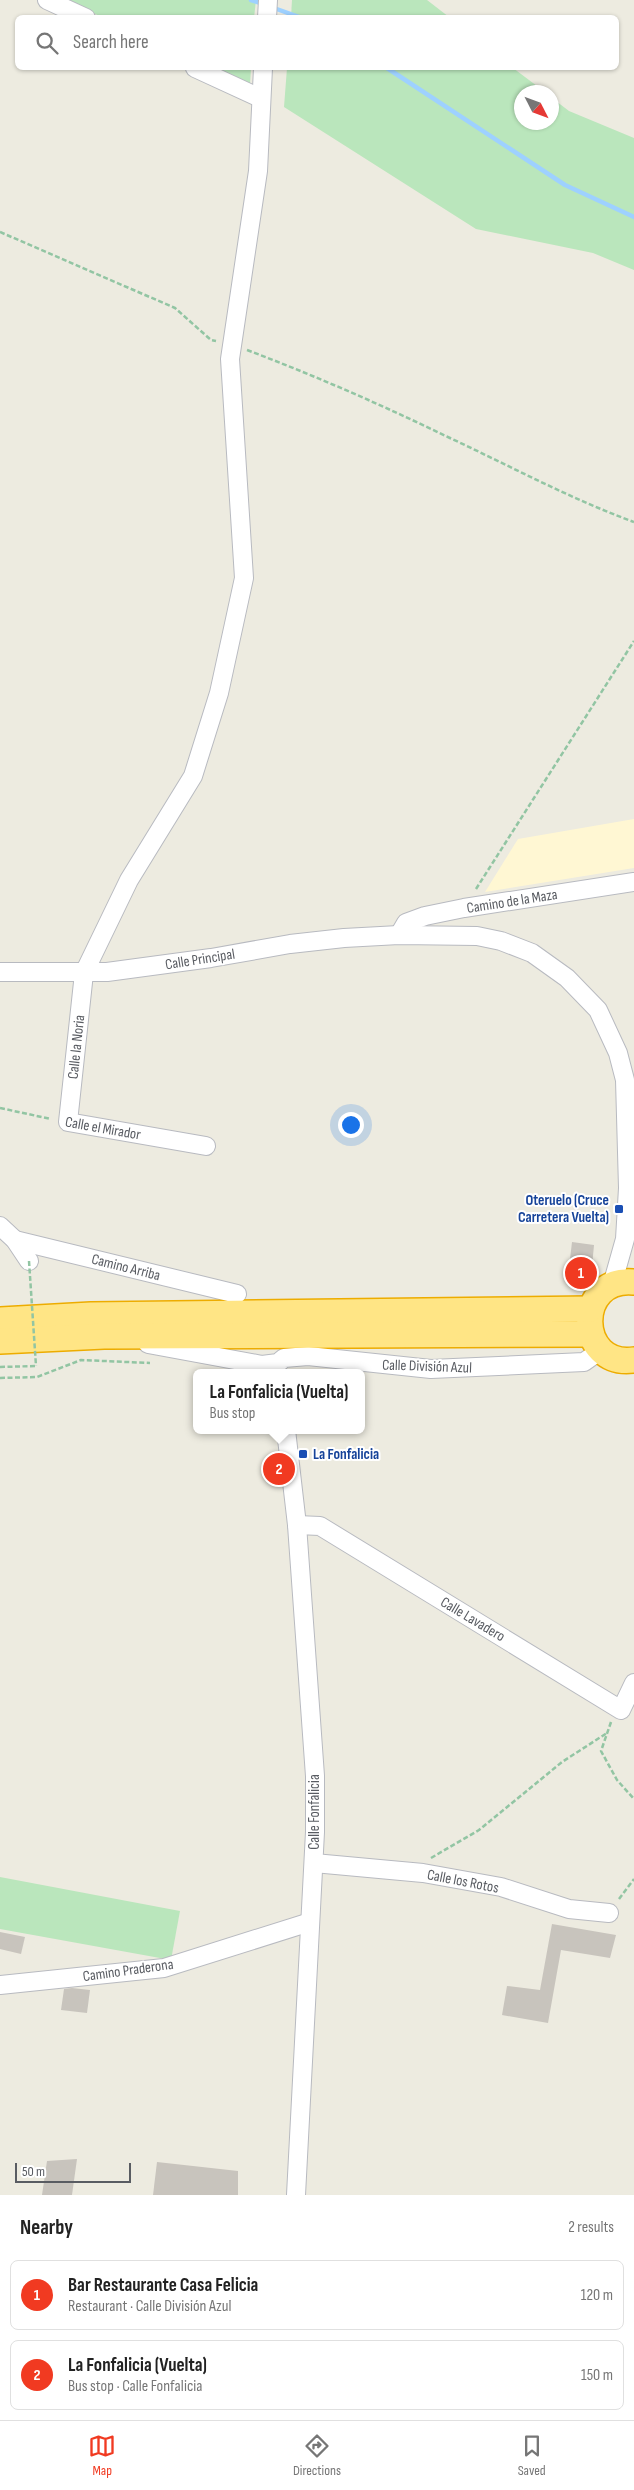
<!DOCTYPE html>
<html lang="en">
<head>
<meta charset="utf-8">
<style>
	body { margin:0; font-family:"Sofia Sans Condensed",sans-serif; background:#f2f2f2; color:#222 }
	.compass { position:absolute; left:514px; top:85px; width:45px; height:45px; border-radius:50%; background:#fff; box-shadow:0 1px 4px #0004; rotate:132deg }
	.scale { position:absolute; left:15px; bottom:12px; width:116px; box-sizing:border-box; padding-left:5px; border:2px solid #595c62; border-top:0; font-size:14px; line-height:18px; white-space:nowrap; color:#595c62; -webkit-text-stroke:4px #fff; paint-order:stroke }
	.you { position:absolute; left:350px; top:1124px; width:18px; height:18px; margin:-12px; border:4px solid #fff; border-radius:50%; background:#1a73e8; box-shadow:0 0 0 8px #1a73e833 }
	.badge { display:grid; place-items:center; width:32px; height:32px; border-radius:50%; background:#f13a21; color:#fff; font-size:16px; font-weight:700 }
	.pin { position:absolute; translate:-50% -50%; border:2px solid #fff; box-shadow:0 1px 5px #0006 }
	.popup { position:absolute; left:193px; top:1369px; width:172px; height:65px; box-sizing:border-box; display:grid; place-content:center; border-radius:8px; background:#fff; filter:drop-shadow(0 1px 4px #0005); font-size:16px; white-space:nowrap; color:#767676 }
	.popup b { font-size:19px; color:#222 }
	.popup::after { content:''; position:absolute; left:50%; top:100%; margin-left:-10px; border:10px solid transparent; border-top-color:#fff }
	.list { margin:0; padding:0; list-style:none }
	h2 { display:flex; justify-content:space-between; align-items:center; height:65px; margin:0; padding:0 20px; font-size:21px }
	h2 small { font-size:16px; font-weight:400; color:#767676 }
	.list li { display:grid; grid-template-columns:32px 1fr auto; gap:15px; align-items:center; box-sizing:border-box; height:70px; margin:0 10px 10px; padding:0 10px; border:1px solid #e0e0e0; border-radius:8px }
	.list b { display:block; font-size:19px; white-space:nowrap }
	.list p { margin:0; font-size:16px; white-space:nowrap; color:#767676 }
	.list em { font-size:16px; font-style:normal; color:#767676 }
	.icon { flex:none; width:28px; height:28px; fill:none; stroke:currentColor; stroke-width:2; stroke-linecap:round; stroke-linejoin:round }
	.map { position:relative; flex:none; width:634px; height:2195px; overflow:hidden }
	.search { position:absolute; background:#fff; box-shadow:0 1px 4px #0004; left:15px; right:15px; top:15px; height:55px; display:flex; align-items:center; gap:12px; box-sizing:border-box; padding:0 18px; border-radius:8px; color:#767676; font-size:19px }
	.sheet { height:225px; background:#fff }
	nav { display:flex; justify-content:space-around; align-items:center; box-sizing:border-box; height:70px; border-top:1px solid #e0e0e0; background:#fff; font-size:14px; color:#767676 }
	nav a { display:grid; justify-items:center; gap:2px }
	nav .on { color:#f13a21 }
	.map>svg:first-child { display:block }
	.commercial { fill:#fff7d3 }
	.green { fill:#bae6bc }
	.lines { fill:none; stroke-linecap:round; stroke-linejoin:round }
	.stream { stroke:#9ed1ff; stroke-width:4.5 }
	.building { fill:#c8c4bd }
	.minor-casing { stroke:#b8bac0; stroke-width:20 }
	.highway-casing { stroke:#edac00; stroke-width:28 }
	.path { stroke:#92c5a3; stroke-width:2.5; stroke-dasharray:5 2.5; stroke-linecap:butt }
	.minor { stroke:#fff; stroke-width:18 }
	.highway { stroke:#ffe585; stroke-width:25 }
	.path-bridge { stroke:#92c5a3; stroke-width:2.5; stroke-dasharray:5 2.5; stroke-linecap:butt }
	.transit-dot { fill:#1a4fb4; stroke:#fff; stroke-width:2 }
	.labels { text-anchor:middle; stroke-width:4; stroke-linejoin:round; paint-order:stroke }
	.street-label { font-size:15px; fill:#595c62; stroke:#fff }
	.transit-label { font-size:15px; font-weight:bold; fill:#164399; stroke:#fff; text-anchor:end }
</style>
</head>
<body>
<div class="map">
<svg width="634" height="2195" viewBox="0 0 634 2195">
	<rect width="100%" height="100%" fill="#edebe0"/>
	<!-- commercial -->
	<polygon class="commercial" points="634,819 634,868 485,892 518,839"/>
	<!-- green -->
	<g class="green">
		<polygon points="63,0 256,0 254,18 102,17"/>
		<polygon points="292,0 427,0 449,17 291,17"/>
		<polygon points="213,68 251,68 250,84"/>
		<polygon points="287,68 513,68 545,92 522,92 522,122 552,122 552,98 569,111 634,138 634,270 593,253 476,229 284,107"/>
		<polygon points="0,1877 180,1911 171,1960 0,1929"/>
	</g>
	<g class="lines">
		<!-- stream -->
		<g class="stream">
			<polyline points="251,0 263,4"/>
			<polyline points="271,7 302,18"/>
			<polyline points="387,68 565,185 634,217"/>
		</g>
	</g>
	<!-- building -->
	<g class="building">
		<polygon points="572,1242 594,1245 591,1278 568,1276"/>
		<polygon points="552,1924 616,1935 610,1958 561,1950 548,2023 502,2015 507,1986 540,1990"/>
		<polygon points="0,1932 25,1937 21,1954 0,1949"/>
		<polygon points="72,1988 90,1990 87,2013 61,2010 64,1989"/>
		<polygon points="77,2159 72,2195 42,2195 47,2161"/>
		<polygon points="157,2162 238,2171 238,2195 153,2195"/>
	</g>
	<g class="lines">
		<!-- minor casing -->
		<g class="minor-casing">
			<g id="minor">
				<polyline points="47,0 86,18"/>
				<polyline points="267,18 268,0"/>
				<polyline points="195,68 260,98"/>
				<polyline points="399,935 406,923 425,916 464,908 634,882"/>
				<polyline points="0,972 107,972 211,958 290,944 344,938 399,935 477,936 501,941 532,953 567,978 598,1010 618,1053 625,1080 628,1188 625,1239 612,1285"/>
				<polyline points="206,1146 68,1122 84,973 129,880 193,776 219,693 244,578 230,359 258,171 263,68"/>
				<polyline points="0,1226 15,1240 29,1261"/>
				<polyline points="15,1240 237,1294"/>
				<polyline points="148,1344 262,1365 278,1363 284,1358 308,1356 431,1369 584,1362 601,1350"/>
				<polyline points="286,1430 297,1525 315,1776 315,1832 296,2195"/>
				<polyline points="297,1525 320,1526 621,1710 634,1683"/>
				<polyline points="314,1863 423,1873 501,1887 569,1909 609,1913"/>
				<polyline points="0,1985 164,1968 310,1922"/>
			</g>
		</g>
		<!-- highway casing -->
		<g class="highway-casing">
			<g id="highway">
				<path d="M634,1282C574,1276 576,1368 634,1360"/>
				<polyline points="0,1320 91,1315 590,1309"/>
				<polyline points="0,1341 104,1336 591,1334"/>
			</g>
		</g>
		<!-- path -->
		<g class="path">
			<polyline points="0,232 175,308 211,340 216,341"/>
			<path d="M247,350C316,376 384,406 450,438C512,467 571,499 634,522"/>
			<polyline points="476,889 634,641"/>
			<polyline points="0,1108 51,1119"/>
			<polyline points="0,1367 36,1366"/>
			<polyline points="0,1378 37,1377 81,1360 150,1363"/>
			<polyline points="611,1722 601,1751 617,1780 634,1799"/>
			<polyline points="431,1858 479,1830 562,1762 607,1733"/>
			<polyline points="619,1899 634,1879"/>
		</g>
		<!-- minor -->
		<use href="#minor" class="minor"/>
		<!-- highway -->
		<use href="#highway" class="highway"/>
		<!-- path-bridge -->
		<polyline class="path-bridge" points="29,1261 36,1366"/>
	</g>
	<!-- markers -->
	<g class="transit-dot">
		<rect x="614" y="1204" width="10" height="10" rx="2.5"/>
		<rect x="298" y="1449" width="10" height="10" rx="2.5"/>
	</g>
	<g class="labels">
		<!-- street labels -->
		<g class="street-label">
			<text transform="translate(512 901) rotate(-9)" y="5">Camino de la Maza</text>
			<text transform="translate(200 959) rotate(-9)" y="5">Calle Principal</text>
			<text transform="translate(76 1047) rotate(-84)" y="5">Calle la Noria</text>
			<text transform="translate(103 1128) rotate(10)" y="5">Calle el Mirador</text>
			<text transform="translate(126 1267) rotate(14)" y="5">Camino Arriba</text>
			<text transform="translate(427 1366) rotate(2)" y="5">Calle División Azul</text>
			<text transform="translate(473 1619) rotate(31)" y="5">Calle Lavadero</text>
			<text transform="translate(314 1812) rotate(-90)" y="5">Calle Fonfalicia</text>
			<text transform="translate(463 1881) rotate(11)" y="5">Calle los Rotos</text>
			<text transform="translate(128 1970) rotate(-8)" y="5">Camino Praderona</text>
		</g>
		<!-- transit labels -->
		<g class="transit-label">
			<text x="609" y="1205">Oteruelo (Cruce<tspan x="609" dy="17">Carretera Vuelta)</tspan></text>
			<text x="313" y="1459" text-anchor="start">La Fonfalicia</text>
		</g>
	</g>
</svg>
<svg class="compass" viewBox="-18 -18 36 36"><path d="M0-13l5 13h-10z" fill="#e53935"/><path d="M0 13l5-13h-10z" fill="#767676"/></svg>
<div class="scale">50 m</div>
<div class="you"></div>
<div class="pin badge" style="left:581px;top:1273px">1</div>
<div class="pin badge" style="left:279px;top:1469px">2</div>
<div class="popup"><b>La Fonfalicia (Vuelta)</b>Bus stop</div>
<div class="search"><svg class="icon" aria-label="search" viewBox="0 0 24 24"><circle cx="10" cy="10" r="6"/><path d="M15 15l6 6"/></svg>Search here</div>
</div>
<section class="sheet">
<h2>Nearby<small>2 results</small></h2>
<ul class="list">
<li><span class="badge">1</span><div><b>Bar Restaurante Casa Felicia</b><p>Restaurant · Calle División Azul</p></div><em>120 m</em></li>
<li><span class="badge">2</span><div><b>La Fonfalicia (Vuelta)</b><p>Bus stop · Calle Fonfalicia</p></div><em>150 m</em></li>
</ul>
</section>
<nav>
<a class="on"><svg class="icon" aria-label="map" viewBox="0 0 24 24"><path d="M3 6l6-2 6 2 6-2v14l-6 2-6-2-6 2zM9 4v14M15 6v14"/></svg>Map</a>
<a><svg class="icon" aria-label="directions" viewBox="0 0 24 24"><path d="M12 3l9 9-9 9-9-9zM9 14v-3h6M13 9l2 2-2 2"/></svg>Directions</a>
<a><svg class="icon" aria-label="saved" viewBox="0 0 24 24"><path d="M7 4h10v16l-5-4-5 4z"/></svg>Saved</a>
</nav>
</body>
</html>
